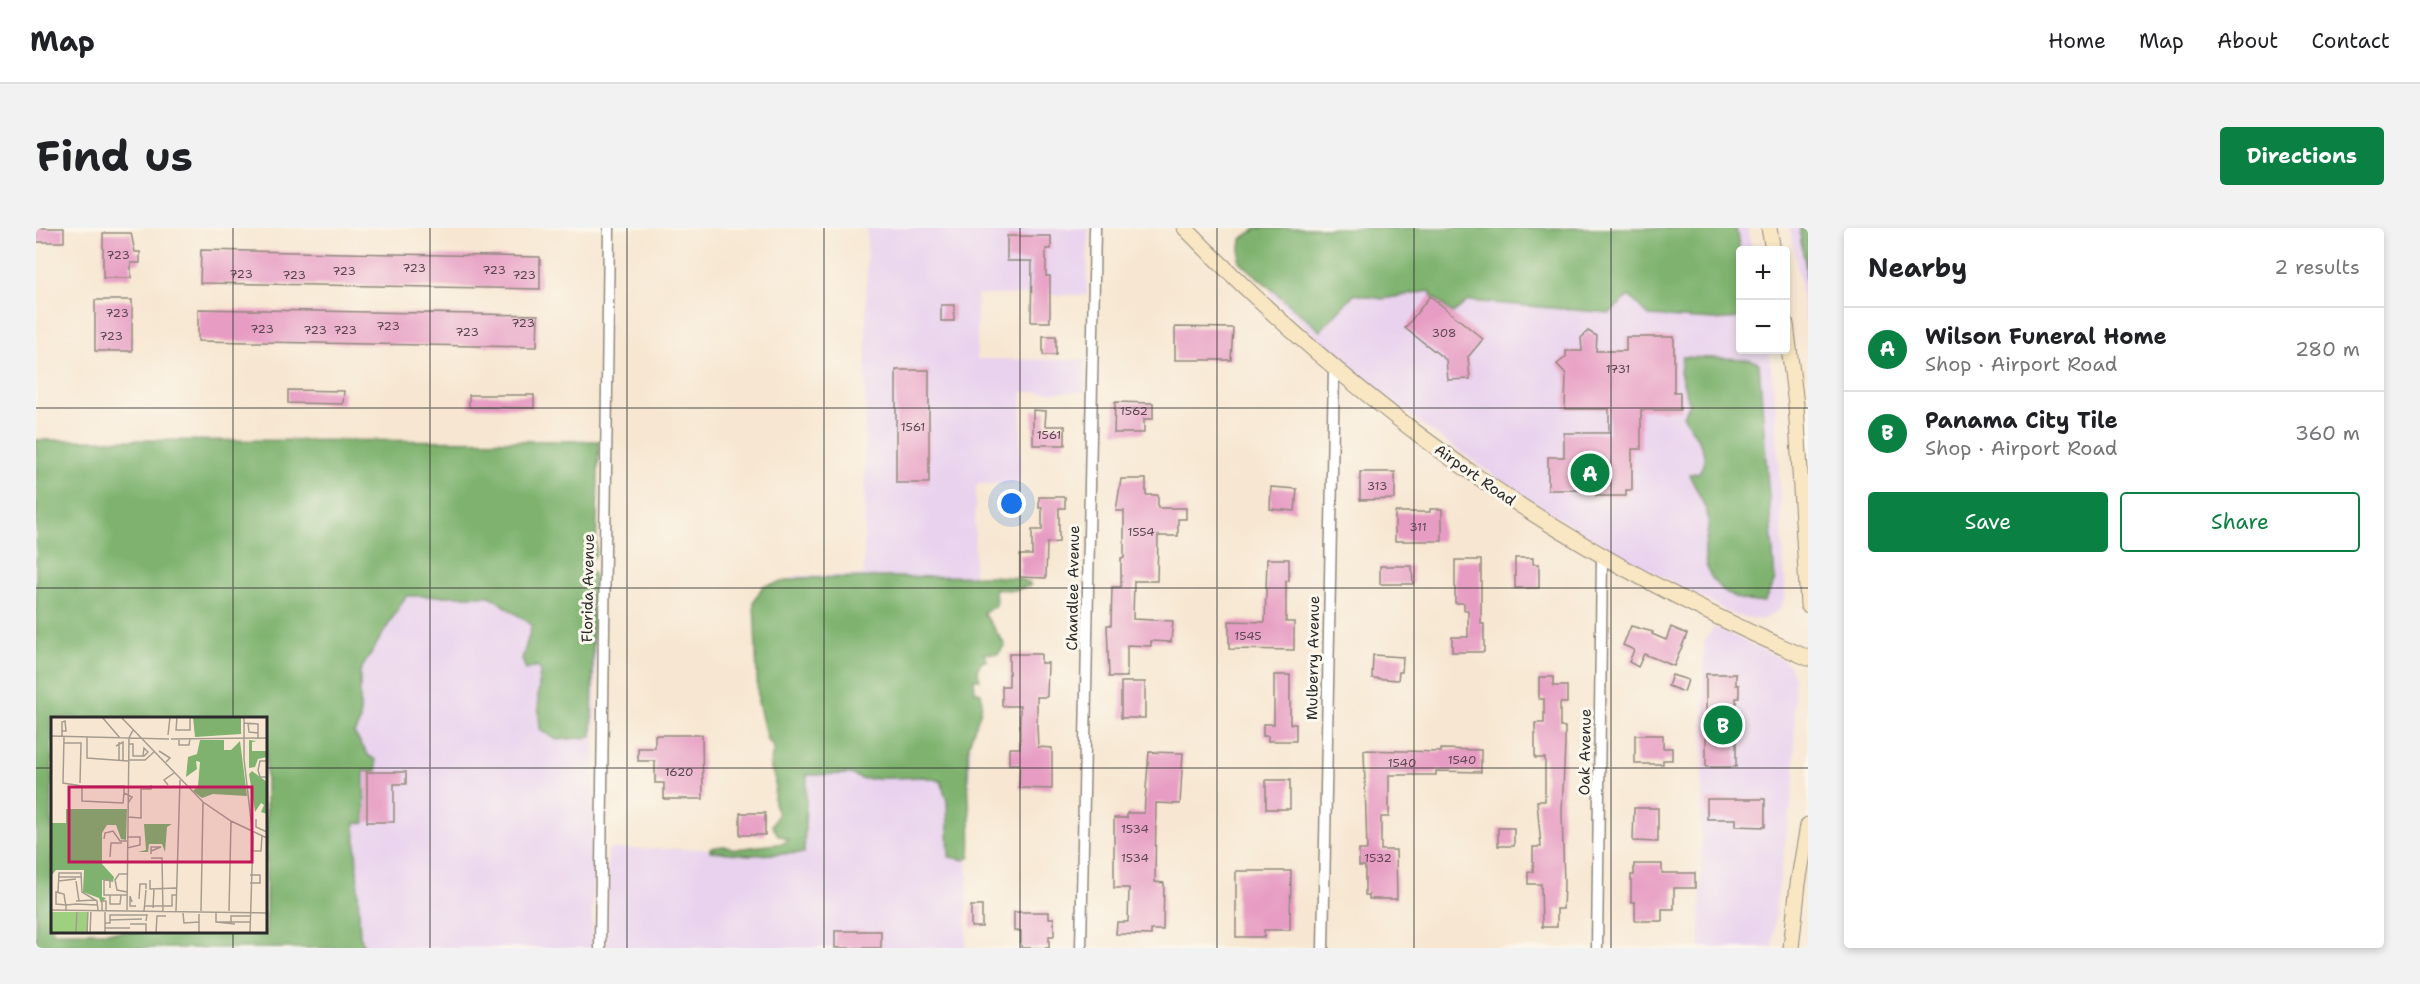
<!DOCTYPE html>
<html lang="en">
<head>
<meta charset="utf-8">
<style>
	body { margin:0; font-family:"Shantell Sans",sans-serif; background:#f2f2f2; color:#202124 }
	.controls { position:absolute; right:18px; top:18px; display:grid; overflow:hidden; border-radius:6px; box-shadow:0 3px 9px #0003 }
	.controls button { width:54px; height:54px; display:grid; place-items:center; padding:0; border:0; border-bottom:2px solid #e0e0e0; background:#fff; color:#202124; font:30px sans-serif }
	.you { position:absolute; left:976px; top:276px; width:21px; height:21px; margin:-15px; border:4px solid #fff; border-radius:50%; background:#1a73e8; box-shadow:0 0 0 9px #1a73e833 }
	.badge { display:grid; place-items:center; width:39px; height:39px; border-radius:50%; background:#0b8043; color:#fff; font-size:20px; font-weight:700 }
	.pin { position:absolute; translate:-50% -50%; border:3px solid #fff; box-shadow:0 2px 6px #0006 }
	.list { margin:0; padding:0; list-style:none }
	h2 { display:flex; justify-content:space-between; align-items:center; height:78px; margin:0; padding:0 24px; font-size:26px }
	h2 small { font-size:20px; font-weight:400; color:#757577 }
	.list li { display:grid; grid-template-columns:39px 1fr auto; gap:18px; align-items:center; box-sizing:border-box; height:84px; padding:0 24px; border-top:2px solid #e0e0e0 }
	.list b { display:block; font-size:22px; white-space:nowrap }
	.list p { margin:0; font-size:20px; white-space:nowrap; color:#757577 }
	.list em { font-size:20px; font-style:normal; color:#757577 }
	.actions { display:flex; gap:12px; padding:18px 24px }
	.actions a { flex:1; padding:14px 0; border:2px solid #0b8043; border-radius:6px; text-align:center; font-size:21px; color:#0b8043 }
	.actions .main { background:#0b8043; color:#fff }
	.map { position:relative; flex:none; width:1772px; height:720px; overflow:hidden; border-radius:6px }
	header { display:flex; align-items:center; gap:36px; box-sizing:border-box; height:84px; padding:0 30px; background:#fff; border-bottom:2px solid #e0e0e0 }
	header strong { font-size:28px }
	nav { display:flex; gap:33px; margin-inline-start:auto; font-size:21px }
	.intro { display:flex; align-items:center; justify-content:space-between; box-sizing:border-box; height:144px; padding:0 36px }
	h1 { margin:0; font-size:42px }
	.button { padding:15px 27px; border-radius:6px; background:#0b8043; color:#fff; font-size:21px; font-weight:700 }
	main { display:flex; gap:36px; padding:0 36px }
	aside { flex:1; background:#fff; border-radius:6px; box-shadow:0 3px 9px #0003 }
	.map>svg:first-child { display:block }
	.built { fill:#e9d2ee }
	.forest { fill:#7eb26e; stroke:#546e4c; stroke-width:1.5; fill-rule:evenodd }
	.building { fill:#e79cc3 }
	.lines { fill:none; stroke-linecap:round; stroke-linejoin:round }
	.street-casing { stroke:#91897e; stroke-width:13 }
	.secondary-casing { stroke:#91897e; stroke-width:17 }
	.street { stroke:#fff; stroke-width:10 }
	.secondary { stroke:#f9e7c3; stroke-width:15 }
	.grid { fill:none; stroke:#2b2b2b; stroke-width:1.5; stroke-opacity:0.55 }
	.labels { text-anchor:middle; stroke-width:6; stroke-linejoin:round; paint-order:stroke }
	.number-label { font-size:12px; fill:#5a4751 }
	.street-label { font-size:15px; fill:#2b2b2b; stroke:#fbf7ec }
	.inset-road { fill:none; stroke:#a59c8f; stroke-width:1.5 }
	.view { fill:#c2185b; fill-opacity:0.15; stroke:#c2185b; stroke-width:3 }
	.inset-edge { fill:none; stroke:#2b2b2b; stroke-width:3 }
</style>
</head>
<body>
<header>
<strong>Map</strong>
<nav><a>Home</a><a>Map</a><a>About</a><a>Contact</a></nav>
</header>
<div class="intro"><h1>Find us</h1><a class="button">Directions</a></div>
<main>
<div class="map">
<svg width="1772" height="720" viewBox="0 0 1772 720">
	<rect width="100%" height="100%" fill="#fbf7ec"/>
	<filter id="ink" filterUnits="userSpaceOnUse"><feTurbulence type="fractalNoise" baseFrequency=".0167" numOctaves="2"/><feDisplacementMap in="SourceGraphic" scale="12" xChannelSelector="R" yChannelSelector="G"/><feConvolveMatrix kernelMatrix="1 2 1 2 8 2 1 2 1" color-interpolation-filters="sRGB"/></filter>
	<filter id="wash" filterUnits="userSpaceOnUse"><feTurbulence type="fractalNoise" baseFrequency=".008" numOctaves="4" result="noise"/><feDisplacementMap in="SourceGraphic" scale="24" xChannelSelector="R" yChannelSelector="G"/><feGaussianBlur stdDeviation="1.35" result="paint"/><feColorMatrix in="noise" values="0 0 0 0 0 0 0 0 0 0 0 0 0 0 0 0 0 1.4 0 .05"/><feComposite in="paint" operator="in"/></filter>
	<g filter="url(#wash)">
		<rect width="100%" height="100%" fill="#f7e7d2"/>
		<!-- built -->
		<g class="built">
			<polygon points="831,0 1052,0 1051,67 941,67 941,131 1049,132 1049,164 986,164 983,256 940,256 930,720 571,720 572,621 757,621 758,348 828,347"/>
			<polygon points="1233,0 1712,0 1716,22 1704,22 1704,122 1733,122 1739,170 1749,355 1749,369 1744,381 1726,392 1698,387 1580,324 1532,296 1463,251 1388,198 1310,136 1234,68"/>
			<polygon points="1754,0 1772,0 1772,107 1764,55"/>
			<polygon points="312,352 561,352 556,720 310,720"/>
			<polygon points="1678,399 1746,431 1753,437 1758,448 1759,549 1740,675 1737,720 1664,720 1668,414"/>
		</g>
		<!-- forest -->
		<g class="forest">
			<polygon points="1222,0 1700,0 1704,24 1704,90 1678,92 1613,88 1593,68 1574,85 1432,73 1417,85 1396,68 1394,63 1347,71 1318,66 1284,103 1203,33 1205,11"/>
			<path d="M1764,0H1772V57C1768,48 1771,42 1769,34C1766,22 1764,13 1764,0Z"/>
			<path d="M1646,129L1712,131L1723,135L1739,352L1728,374C1693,375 1666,354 1669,318C1670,308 1674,299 1672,289C1669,274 1659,261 1653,246L1662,245C1679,226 1656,205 1647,187L1653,175L1644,144Z"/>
			<path d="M0,212L563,213L560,327L552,333V341L558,347L556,509L521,512L504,502L502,469L504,442L500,438L490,442L486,431L496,397L454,368H370L324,443V494L318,505L333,528L340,532L341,543H328L329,595H319L324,708L329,720H0ZM16,490H230V704H16Z"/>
			<path d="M953,348L981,350L994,355V358L979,362L959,361L960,378L947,384L969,417L962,426L948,425L951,432L946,434L941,441L944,451H938L939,463L945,465C949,485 936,499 933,518C929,554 937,593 934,629L928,632L913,629L911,573L905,553L888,549L825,551L815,546L771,547L768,625L714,627L674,623V620L688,618L700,621L748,615L752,611L742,607L736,597L742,586L738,575L739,552L734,537L738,520L731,512L722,474L718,373L727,358L764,350Z"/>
		</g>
		<g id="blocks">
			<!-- building -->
			<g class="building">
				<rect x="0" y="0" width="28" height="14"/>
				<polygon points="67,5 95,5 99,24 104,24 104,35 95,35 95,50 67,50"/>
				<polygon points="971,8 1015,8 1015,21 1010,21 1010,48 1014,48 1014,94 995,94 996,33 971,33"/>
				<polygon points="165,22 504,29 504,61 164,55"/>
				<polygon points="1394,68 1447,111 1432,129 1434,151 1412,152 1410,132 1369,100"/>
				<rect x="59" y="72" width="37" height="51"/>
				<rect x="905" y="77" width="13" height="16"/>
				<polygon points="162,81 502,87 501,119 162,113"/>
				<polygon points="1139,99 1197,100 1195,132 1139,132"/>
				<polygon points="1552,103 1561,108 1560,123 1590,123 1590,109 1638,109 1638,164 1644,164 1644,182 1605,182 1605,221 1596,221 1596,262 1590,262 1590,268 1560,268 1560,262 1512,262 1512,229 1528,229 1528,205 1573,205 1573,181 1529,181 1530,146 1521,136 1530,129 1530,123 1546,123 1545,110"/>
				<rect x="1007" y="108" width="13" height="19"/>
				<rect x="860" y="142" width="33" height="113"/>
				<polygon points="252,162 308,163 307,176 252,175"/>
				<polygon points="433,167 498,167 498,180 433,179"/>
				<polygon points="1079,174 1117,175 1117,191 1108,191 1108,205 1078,205"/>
				<polygon points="997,182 1010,183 1009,198 1029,198 1029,217 997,217"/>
				<polygon points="1324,244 1359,244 1359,271 1324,272"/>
				<polygon points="1085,251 1110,251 1110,267 1122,267 1122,280 1150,280 1150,291 1142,291 1142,308 1122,308 1121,353 1098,353 1097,391 1137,393 1135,414 1115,413 1115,418 1091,417 1091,449 1073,449 1071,397 1075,397 1076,359 1085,359 1085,330 1088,330 1088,283 1080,283"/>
				<polygon points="1235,259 1261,261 1259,283 1234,281"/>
				<polygon points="1003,269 1029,269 1029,280 1023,280 1023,314 1011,315 1010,350 984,349 984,327 996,327 996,302 1006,302 1006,280 1003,280"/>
				<polygon points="1394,281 1406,281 1406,313 1359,313 1359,284 1394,284"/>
				<polygon points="1479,330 1497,330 1497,336 1503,336 1503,360 1479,360"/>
				<polygon points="1231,331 1253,331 1253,353 1250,353 1250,394 1258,394 1258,422 1193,421 1193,393 1229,394"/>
				<polygon points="1419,332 1445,332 1445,396 1448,396 1448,424 1416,424 1416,409 1432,409 1432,382 1428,382 1428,375 1419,375"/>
				<polygon points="1344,338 1376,338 1377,356 1344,356"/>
				<polygon points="1595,398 1617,404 1616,406 1630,412 1635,399 1651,406 1638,438 1608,426 1602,439 1593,434 1598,422 1587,417"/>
				<polygon points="973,426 1005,426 1005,435 1012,435 1011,469 1001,469 1001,498 1002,519 1016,520 1016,561 983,560 984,536 973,536 973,520 984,520 984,478 966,478 966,458 973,458"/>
				<polygon points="1337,427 1367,429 1366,444 1363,444 1362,452 1336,450"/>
				<polygon points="1670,446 1700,446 1700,457 1703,457 1703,470 1700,470 1700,539 1670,539"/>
				<polygon points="1238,447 1254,447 1254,496 1260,496 1260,513 1232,513 1232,508 1227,508 1227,496 1238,496"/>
				<polygon points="1636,447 1652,452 1648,464 1632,458"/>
				<polygon points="1503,449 1517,449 1517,458 1531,458 1531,475 1524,475 1524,499 1529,499 1529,516 1526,584 1528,656 1527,681 1521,681 1521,699 1506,699 1505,656 1492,656 1492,644 1497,644 1497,619 1505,619 1501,573 1509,573 1509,530 1499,530 1499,495 1508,495 1508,471 1503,471"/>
				<rect x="1085" y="454" width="24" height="36"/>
				<polygon points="619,507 666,507 667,571 628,571 628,555 619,555 619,533 602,533 602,520 619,520"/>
				<polygon points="1599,507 1627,507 1627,520 1636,520 1636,532 1627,532 1627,536 1599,536"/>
				<polygon points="1405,521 1445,522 1445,544 1400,543 1400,547 1353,547 1353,589 1345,589 1345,622 1360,622 1361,671 1333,671 1333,667 1329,667 1329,638 1323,638 1323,622 1331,622 1328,522 1405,524"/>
				<polygon points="1113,524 1147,525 1144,576 1120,575 1119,654 1128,655 1127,702 1115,702 1115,707 1080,706 1081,694 1092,694 1093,660 1078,660 1078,590 1091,590 1091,585 1108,585"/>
				<polygon points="331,544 370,544 370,556 358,556 358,594 331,594"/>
				<rect x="1230" y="552" width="24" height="29"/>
				<polygon points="1671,571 1729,571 1729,599 1700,598 1700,591 1671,591"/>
				<polygon points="1598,580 1622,580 1622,614 1597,613"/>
				<rect x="704" y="585" width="25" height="22"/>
				<rect x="1462" y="600" width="16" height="18"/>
				<polygon points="1598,636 1626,636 1626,645 1659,645 1659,660 1638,660 1638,681 1626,681 1626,693 1599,693 1599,674 1595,674 1595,647 1598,647"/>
				<polygon points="1200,643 1255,643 1254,702 1228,702 1228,709 1200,709"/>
				<rect x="935" y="678" width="11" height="21"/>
				<polygon points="978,684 1013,684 1013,690 1018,690 1018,708 1013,708 1013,720 985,720 985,703 978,703"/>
				<rect x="799" y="703" width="46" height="17"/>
			</g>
		</g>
	</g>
	<g filter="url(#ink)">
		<use href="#blocks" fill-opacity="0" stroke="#91897e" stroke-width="1.5"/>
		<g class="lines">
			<!-- street casing -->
			<g class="street-casing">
				<g id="street">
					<polyline points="564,720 573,0"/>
					<polyline points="1045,720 1059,0"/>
					<polyline points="1287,720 1298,141"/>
					<polyline points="1561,720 1566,329"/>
				</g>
			</g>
			<!-- secondary casing -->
			<g class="secondary-casing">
				<g id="secondary">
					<path d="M1149,0C1332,188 1531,327 1772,430"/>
					<polyline points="1733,0 1737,22"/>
					<polyline points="1750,96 1760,177 1772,377"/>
					<polyline points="1755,720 1762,656 1772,597"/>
				</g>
			</g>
			<!-- street -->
			<use href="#street" class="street"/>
			<!-- secondary -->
			<use href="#secondary" class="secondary"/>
		</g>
	</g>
	<!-- grid -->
	<path class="grid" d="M197,0V490M394,0V720M591,0V720M788,0V720M984,0V720M1181,0V720M1378,0V720M1575,0V720M0,180H1772M0,360H1772M0,540H16M230,540H1772M197,704V720"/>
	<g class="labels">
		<!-- number labels -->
		<g class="number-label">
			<text x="82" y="31">723</text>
			<text x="378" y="44">723</text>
			<text x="458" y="46">723</text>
			<text x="308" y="47">723</text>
			<text x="205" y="50">723</text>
			<text x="258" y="51">723</text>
			<text x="488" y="51">723</text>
			<text x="81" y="89">723</text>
			<text x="487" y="99">723</text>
			<text x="352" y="102">723</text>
			<text x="226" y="105">723</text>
			<text x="279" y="106">723</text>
			<text x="309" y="106">723</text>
			<text x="431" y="108">723</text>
			<text x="1408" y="109">308</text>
			<text x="75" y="112">723</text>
			<text x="1582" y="145">1731</text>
			<text x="1098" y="187">1562</text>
			<text x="877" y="203">1561</text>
			<text x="1013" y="211">1561</text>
			<text x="1341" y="262">313</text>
			<text x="1382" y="303">311</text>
			<text x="1105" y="308">1554</text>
			<text x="1212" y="412">1545</text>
			<text x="1426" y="536">1540</text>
			<text x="1366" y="539">1540</text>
			<text x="643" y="548">1620</text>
			<text x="1099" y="605">1534</text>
			<text x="1099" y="634">1534</text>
			<text x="1342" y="634">1532</text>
		</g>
		<!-- street labels -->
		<g class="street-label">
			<text transform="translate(1439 247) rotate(35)" y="5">Airport Road</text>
			<text transform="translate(552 360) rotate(-89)" y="5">Florida Avenue</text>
			<text transform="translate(1037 360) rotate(-89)" y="5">Chandlee Avenue</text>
			<text transform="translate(1277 430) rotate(-89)" y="5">Mulberry Avenue</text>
			<text transform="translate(1549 524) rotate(-89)" y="5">Oak Avenue</text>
		</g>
	</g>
	<!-- overview -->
	<g transform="translate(15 489)">
		<rect width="216" height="216" fill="#f7e7d2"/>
		<path d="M0,195H37V216H0Z" fill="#9ed07f"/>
		<path d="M142,0H190V17L144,20ZM149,23H173V33H180L189,24L196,79L162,77L151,81L142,74L147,69L149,45L145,44L146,52L135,60L137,40L146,37ZM198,23L206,24L201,25V34H216V40L207,42L204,50L198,51ZM201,54L216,65V97L210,95L213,88L210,86L204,95L198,57ZM15,92H76L75,123L70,122L65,108H56L51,116V147L63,160L62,165L51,163V180L55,181L50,186L48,181L32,175L33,153H5L0,159V106H15ZM93,107H121L116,110L114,135L111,127H98L97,135H87L95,133Z" fill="#7eb26e"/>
		<path class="inset-road" d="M51,0L69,21M70,0L152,85L180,104L216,121M126,0L125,13H139V0M193,0V42L202,121L199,216M193,6L207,7V21M197,6L198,15L207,16M117,18L119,0M0,19L118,22M11,20V5L14,4L15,14H11M13,20L12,66L31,69M36,20V41L77,44M120,22L216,21M128,23V28H138L139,21M68,25V44M13,26H30L29,66M78,27H82V39H93L97,35L93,31L92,39M65,29L72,25V44M108,34L119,41L115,45M78,43H94L103,35M216,44H209L207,53L209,60H216M117,68L113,63L123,56M73,76L72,86L31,84V69H73V76L81,80L77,86M77,100L90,101V72H100V68M205,102V110L216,115M53,122L54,116L62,114L69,124H76M76,131L89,128V120H76M100,134L110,130H100V137M201,134H210L211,119M59,140L60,126H71M100,141H111L112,194M199,158H209V166H199M7,160H31M99,163V172L125,171M7,164L25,162M25,164L28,184M7,175L8,156H30L31,175L46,184L47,193M76,175L66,173L64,163L68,157H76M59,178H53V163H59V171M70,178L69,187H59V178H76M88,182L89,167H95V172M25,184L44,183M81,185L79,179V189H85M93,189H121V178H125M102,191L103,172M0,193L216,196M15,193V188L14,184L13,177L5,175V187L15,188L25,187L46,188M51,193V184H55V193M76,193L78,21L82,13M93,194L95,173M125,194L129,63M150,194L152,85M178,194L180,104M132,196L133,206L148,205M165,196V205H199M59,203L91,202M165,205L184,207M54,206H59V198H96L95,204M79,207H95V216M180,207V199H199M54,211H79M25,216L26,193M36,216L37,193M39,216L40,193M54,216V193M105,216L106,199H115M148,216V197"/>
		<path class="view" d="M18,70H201V145H18Z"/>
		<rect width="216" height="216" class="inset-edge"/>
	</g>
</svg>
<div class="controls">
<button>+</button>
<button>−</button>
</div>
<div class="you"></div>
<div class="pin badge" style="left:1554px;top:245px">A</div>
<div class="pin badge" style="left:1687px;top:497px">B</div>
</div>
<aside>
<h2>Nearby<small>2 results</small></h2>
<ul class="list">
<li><span class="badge">A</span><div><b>Wilson Funeral Home</b><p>Shop · Airport Road</p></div><em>280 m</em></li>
<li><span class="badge">B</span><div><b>Panama City Tile</b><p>Shop · Airport Road</p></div><em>360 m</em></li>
</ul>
<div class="actions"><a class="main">Save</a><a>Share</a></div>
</aside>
</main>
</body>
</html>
